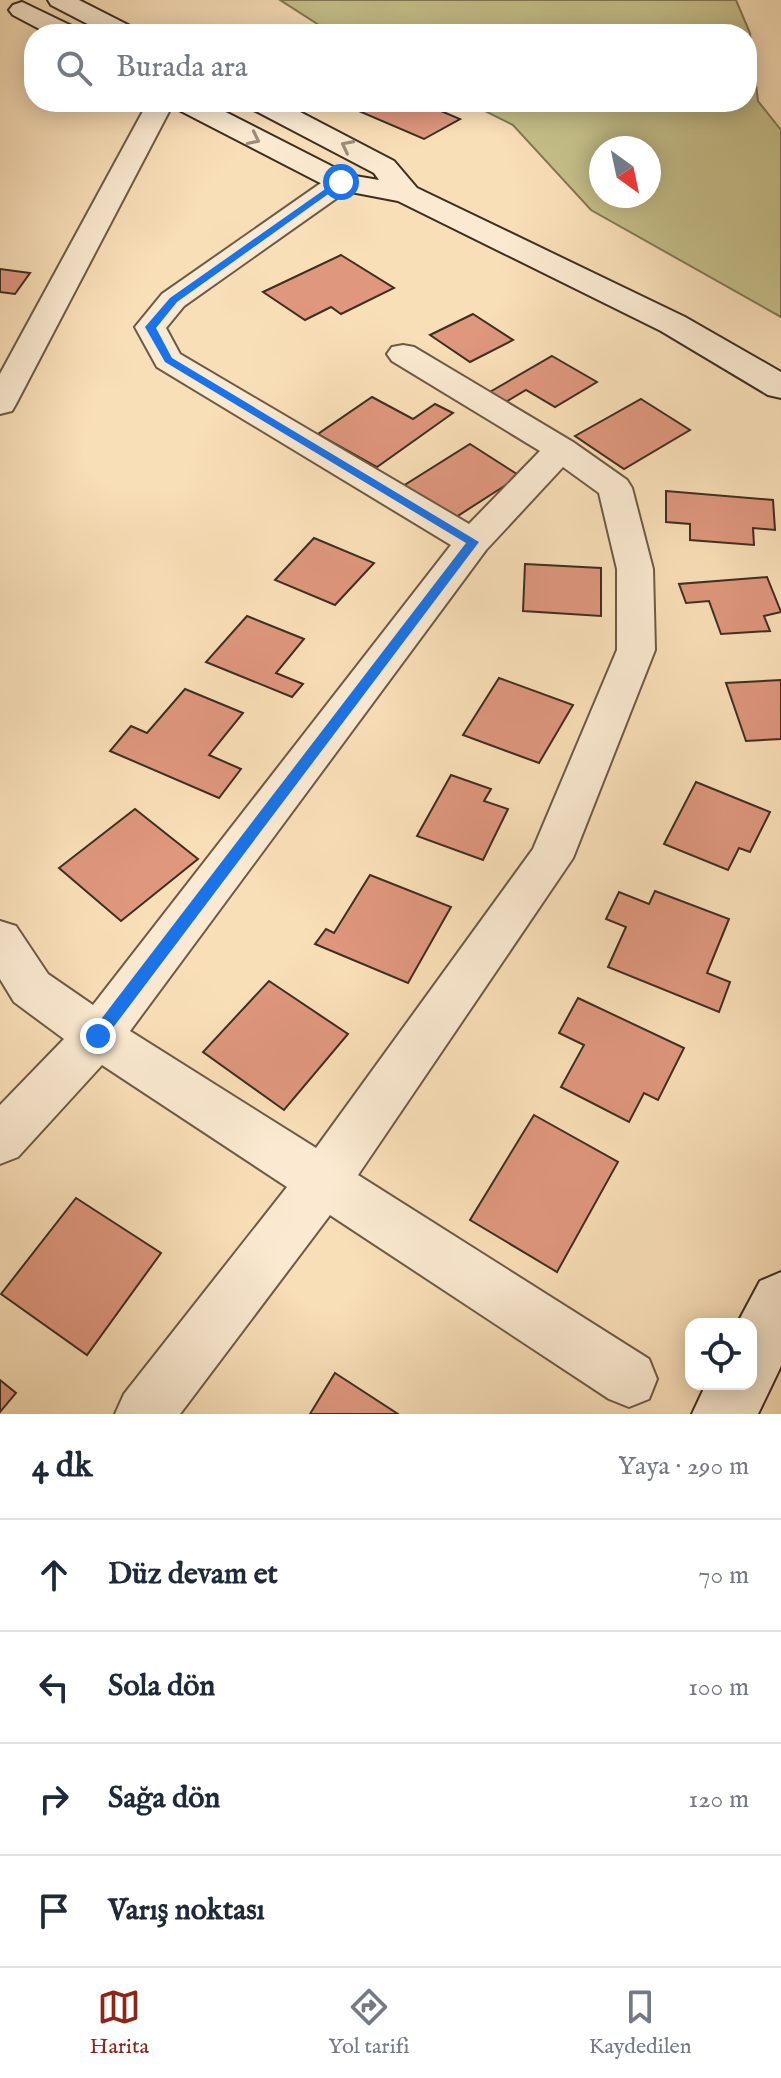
<!DOCTYPE html>
<html lang="tr">
<head>
<meta charset="utf-8">
<style>
	body { margin:0; font-family:"IM FELL English",serif; background:#f6f6f7; color:#1f2937 }
	.controls { position:absolute; right:24px; bottom:24px; display:grid; overflow:hidden; border-radius:16px; box-shadow:0 4px 20px #0003 }
	.controls button { width:72px; height:72px; display:grid; place-items:center; padding:0; border:0; border-bottom:2px solid #e0e1e3; background:#fff; color:#1f2937; font:40px sans-serif }
	.compass { position:absolute; left:589px; top:136px; width:72px; height:72px; border-radius:50%; background:#fff; box-shadow:0 4px 20px #0003; rotate:147deg }
	.stop { position:absolute; width:24px; height:24px; margin:-18px; border:6px solid #1a73e8; border-radius:50%; background:#fff }
	.stop.end { background:#1a73e8; border-color:#fff; box-shadow:0 2px 8px #0008 }
	.list { margin:0; padding:0; list-style:none }
	h2 { display:flex; justify-content:space-between; align-items:center; height:104px; margin:0; padding:0 32px; font-size:34px }
	h2 small { font-size:26px; font-weight:400; color:#747a83 }
	.list li { display:grid; grid-template-columns:52px 1fr auto; gap:24px; align-items:center; box-sizing:border-box; height:112px; padding:0 32px; border-top:2px solid #e0e1e3 }
	.list b { display:block; font-size:30px; white-space:nowrap }
	.list em { font-size:26px; font-style:normal; color:#747a83 }
	.icon { flex:none; width:44px; height:44px; fill:none; stroke:currentColor; stroke-width:2; stroke-linecap:round; stroke-linejoin:round }
	.map { position:relative; flex:none; width:781px; height:1414px; overflow:hidden }
	.search { position:absolute; background:#fff; box-shadow:0 4px 20px #0003; left:24px; right:24px; top:24px; height:88px; display:flex; align-items:center; gap:20px; box-sizing:border-box; padding:0 28px; border-radius:32px; color:#747a83; font-size:30px }
	.sheet { height:552px; background:#fff }
	nav { display:flex; justify-content:space-around; align-items:center; box-sizing:border-box; height:112px; border-top:2px solid #e0e1e3; background:#fff; font-size:22px; color:#747a83 }
	nav a { display:grid; justify-items:center; gap:4px }
	nav .on { color:#8f2418 }
	.map>svg:first-child { display:block }
	.green { fill:#c5c08a; stroke:#827755; stroke-width:2; fill-rule:evenodd }
	.building { fill:#df977e; stroke:#3e2e20; stroke-width:2 }
	.lines { fill:none; stroke-linecap:round; stroke-linejoin:round }
	.street-casing { stroke:#6d5a46; stroke-width:4 }
	.secondary-casing { stroke:#3e2e20; stroke-width:4 }
	.street { fill:#fbead1; fill-rule:evenodd }
	.secondary { fill:#fbead1; fill-rule:evenodd }
	.oneway { stroke:#9c8c78 }
	.route { fill:#1a73e8 }
</style>
</head>
<body>
<div class="map">
<svg width="781" height="1414" viewBox="0 0 781 1414">
	<rect width="100%" height="100%" fill="#f9dfb8"/>
	<filter id="stains"><feTurbulence type="fractalNoise" baseFrequency=".0025" numOctaves="4"/><feColorMatrix values="0 0 0 0 .2 0 0 0 0 .09 0 0 0 0 .02 0 0 0 .5 -.17"/></filter>
	<radialGradient id="worn" r=".72"><stop offset=".6" stop-color="#630" stop-opacity="0"/><stop offset="1" stop-color="#630" stop-opacity=".3"/></radialGradient>
	<!-- green -->
	<path class="green" d="M280,0H736L750,33L758,101L781,130V317L591,210L513,125L467,102H747V34H333ZM601,148H649V196H601Z"/>
	<!-- building -->
	<g class="building">
		<polygon points="381,102 420,102 460,119 424,139 361,112"/>
		<polygon points="341,255 394,288 341,314 331,307 305,320 263,292"/>
		<polygon points="0,269 30,273 15,294 0,292"/>
		<polygon points="473,314 513,340 470,362 430,335"/>
		<polygon points="552,356 597,382 555,407 526,390 504,403 488,393"/>
		<polygon points="372,397 413,419 435,404 453,413 377,467 318,434"/>
		<polygon points="641,399 690,430 624,469 575,436"/>
		<polygon points="470,444 520,476 453,519 403,486"/>
		<polygon points="666,491 773,500 775,530 753,528 754,545 690,540 690,524 666,522"/>
		<polygon points="314,538 374,563 335,605 275,580"/>
		<polygon points="525,564 601,568 601,616 523,611"/>
		<polygon points="767,577 781,612 764,616 770,631 721,634 709,601 686,603 679,584"/>
		<polygon points="247,616 304,639 276,673 303,684 292,697 206,662"/>
		<polygon points="499,678 573,705 539,763 463,735"/>
		<polygon points="781,680 781,739 746,741 726,683"/>
		<polygon points="185,689 243,713 209,755 241,769 219,798 110,751 131,726 147,733"/>
		<polygon points="451,775 491,789 484,801 508,809 483,860 417,836"/>
		<polygon points="696,782 770,812 750,852 739,848 728,870 664,844"/>
		<polygon points="135,809 198,859 121,921 59,868"/>
		<polygon points="370,875 451,907 408,983 315,944 326,929 334,933"/>
		<polygon points="655,891 729,919 707,973 730,982 719,1012 608,967 626,927 606,919 619,892 649,904"/>
		<polygon points="269,981 348,1034 284,1110 203,1052"/>
		<polygon points="578,998 684,1048 658,1100 644,1093 629,1122 561,1087 584,1045 559,1033"/>
		<polygon points="534,1115 618,1162 557,1272 470,1220"/>
		<polygon points="76,1198 161,1253 87,1355 1,1294"/>
		<polygon points="335,1373 398,1414 310,1414"/>
		<polygon points="0,1380 16,1393 0,1412"/>
	</g>
	<g class="lines">
		<!-- street casing -->
		<g class="street-casing">
			<g id="street">
				<polygon points="148,102 174,102 16,404 12,411 0,414 0,374"/>
				<path d="M341,174L351,176L355,182L351,188L184,306L166,328L180,354L469,524L540,451L392,361L387,354L392,347L403,345L414,347L573,442L627,480L632,488L653,569L655,650L573,858L358,1175L649,1359L657,1379L649,1399L629,1407L609,1399L330,1215L180,1414H115L124,1394L287,1187L102,1065L18,1157L0,1164V1105L64,1039L14,1002L0,979V921L16,926L48,974L93,1005L451,545L157,367L135,327L162,294L331,176ZM563,467L599,493L617,569V650L533,849L316,1148L130,1031L486,550Z"/>
			</g>
		</g>
		<!-- secondary casing -->
		<g class="secondary-casing">
			<g id="secondary">
				<polygon points="48,0 79,0 136,29 140,34 107,34 51,5"/>
				<polygon points="22,2 78,29 82,34 49,34 13,15 9,10 13,5"/>
				<polygon points="171,102 206,102 349,175 379,180 374,173 250,108 246,102 281,102 394,161 417,188 685,317 781,372 781,398 768,395 661,331 398,201 330,188 175,108"/>
				<polygon points="781,1272 781,1366 758,1414 692,1414 706,1384 751,1384 751,1324 737,1324 760,1281"/>
			</g>
		</g>
		<!-- street -->
		<use href="#street" class="street"/>
		<!-- secondary -->
		<use href="#secondary" class="secondary"/>
	</g>
	<!-- one-way arrows -->
	<defs><path id="oneway-chevron" d="M-2-3.5L2.5 0L-2 3.5" fill="none" stroke-width="1.6" stroke-linecap="round" stroke-linejoin="round" transform="scale(2)"/></defs>
	<g class="oneway">
		<use href="#oneway-chevron" transform="translate(254 139) rotate(26)"/>
		<use href="#oneway-chevron" transform="translate(347 146) rotate(-153)"/>
	</g>
	<!-- route -->
	<polygon class="route" points="338,180 345,182 177,302 156,328 172,358 479,542 103,1041 98,1043 90,1036 92,1031 466,543 165,362 145,327 170,298"/>
	<rect width="100%" height="100%" filter="url(#stains)"/>
	<rect width="100%" height="100%" fill="url(#worn)"/>
</svg>
<div class="controls">
<button><svg class="icon" aria-label="locate" viewBox="0 0 24 24"><circle cx="12" cy="12" r="6"/><path d="M12 2v4M12 18v4M2 12h4M18 12h4"/></svg></button>
</div>
<svg class="compass" viewBox="-18 -18 36 36"><path d="M0-13l5 13h-10z" fill="#e53935"/><path d="M0 13l5-13h-10z" fill="#747a83"/></svg>
<div class="stop" style="left:341px;top:182px"></div>
<div class="stop end" style="left:98px;top:1036px"></div>
<div class="search"><svg class="icon" aria-label="search" viewBox="0 0 24 24"><circle cx="10" cy="10" r="6"/><path d="M15 15l6 6"/></svg>Burada ara</div>
</div>
<section class="sheet">
<h2>4 dk<small>Yaya · 290 m</small></h2>
<ul class="list">
<li><svg class="icon" aria-label="ahead" viewBox="0 0 24 24"><path d="M12 20V5M6 11l6-6 6 6"/></svg><div><b>Düz devam et</b></div><em>70 m</em></li>
<li><svg class="icon" aria-label="left" viewBox="0 0 24 24"><path d="M17 20v-9H6M10 6l-5 5 5 5"/></svg><div><b>Sola dön</b></div><em>100 m</em></li>
<li><svg class="icon" aria-label="right" viewBox="0 0 24 24"><path d="M7 20v-9h11M14 6l5 5-5 5"/></svg><div><b>Sağa dön</b></div><em>120 m</em></li>
<li><svg class="icon" aria-label="arrive" viewBox="0 0 24 24"><path d="M6 21V4h12l-3 4 3 4H6"/></svg><div><b>Varış noktası</b></div></li>
</ul>
</section>
<nav>
<a class="on"><svg class="icon" aria-label="map" viewBox="0 0 24 24"><path d="M3 6l6-2 6 2 6-2v14l-6 2-6-2-6 2zM9 4v14M15 6v14"/></svg>Harita</a>
<a><svg class="icon" aria-label="directions" viewBox="0 0 24 24"><path d="M12 3l9 9-9 9-9-9zM9 14v-3h6M13 9l2 2-2 2"/></svg>Yol tarifi</a>
<a><svg class="icon" aria-label="saved" viewBox="0 0 24 24"><path d="M7 4h10v16l-5-4-5 4z"/></svg>Kaydedilen</a>
</nav>
</body>
</html>
